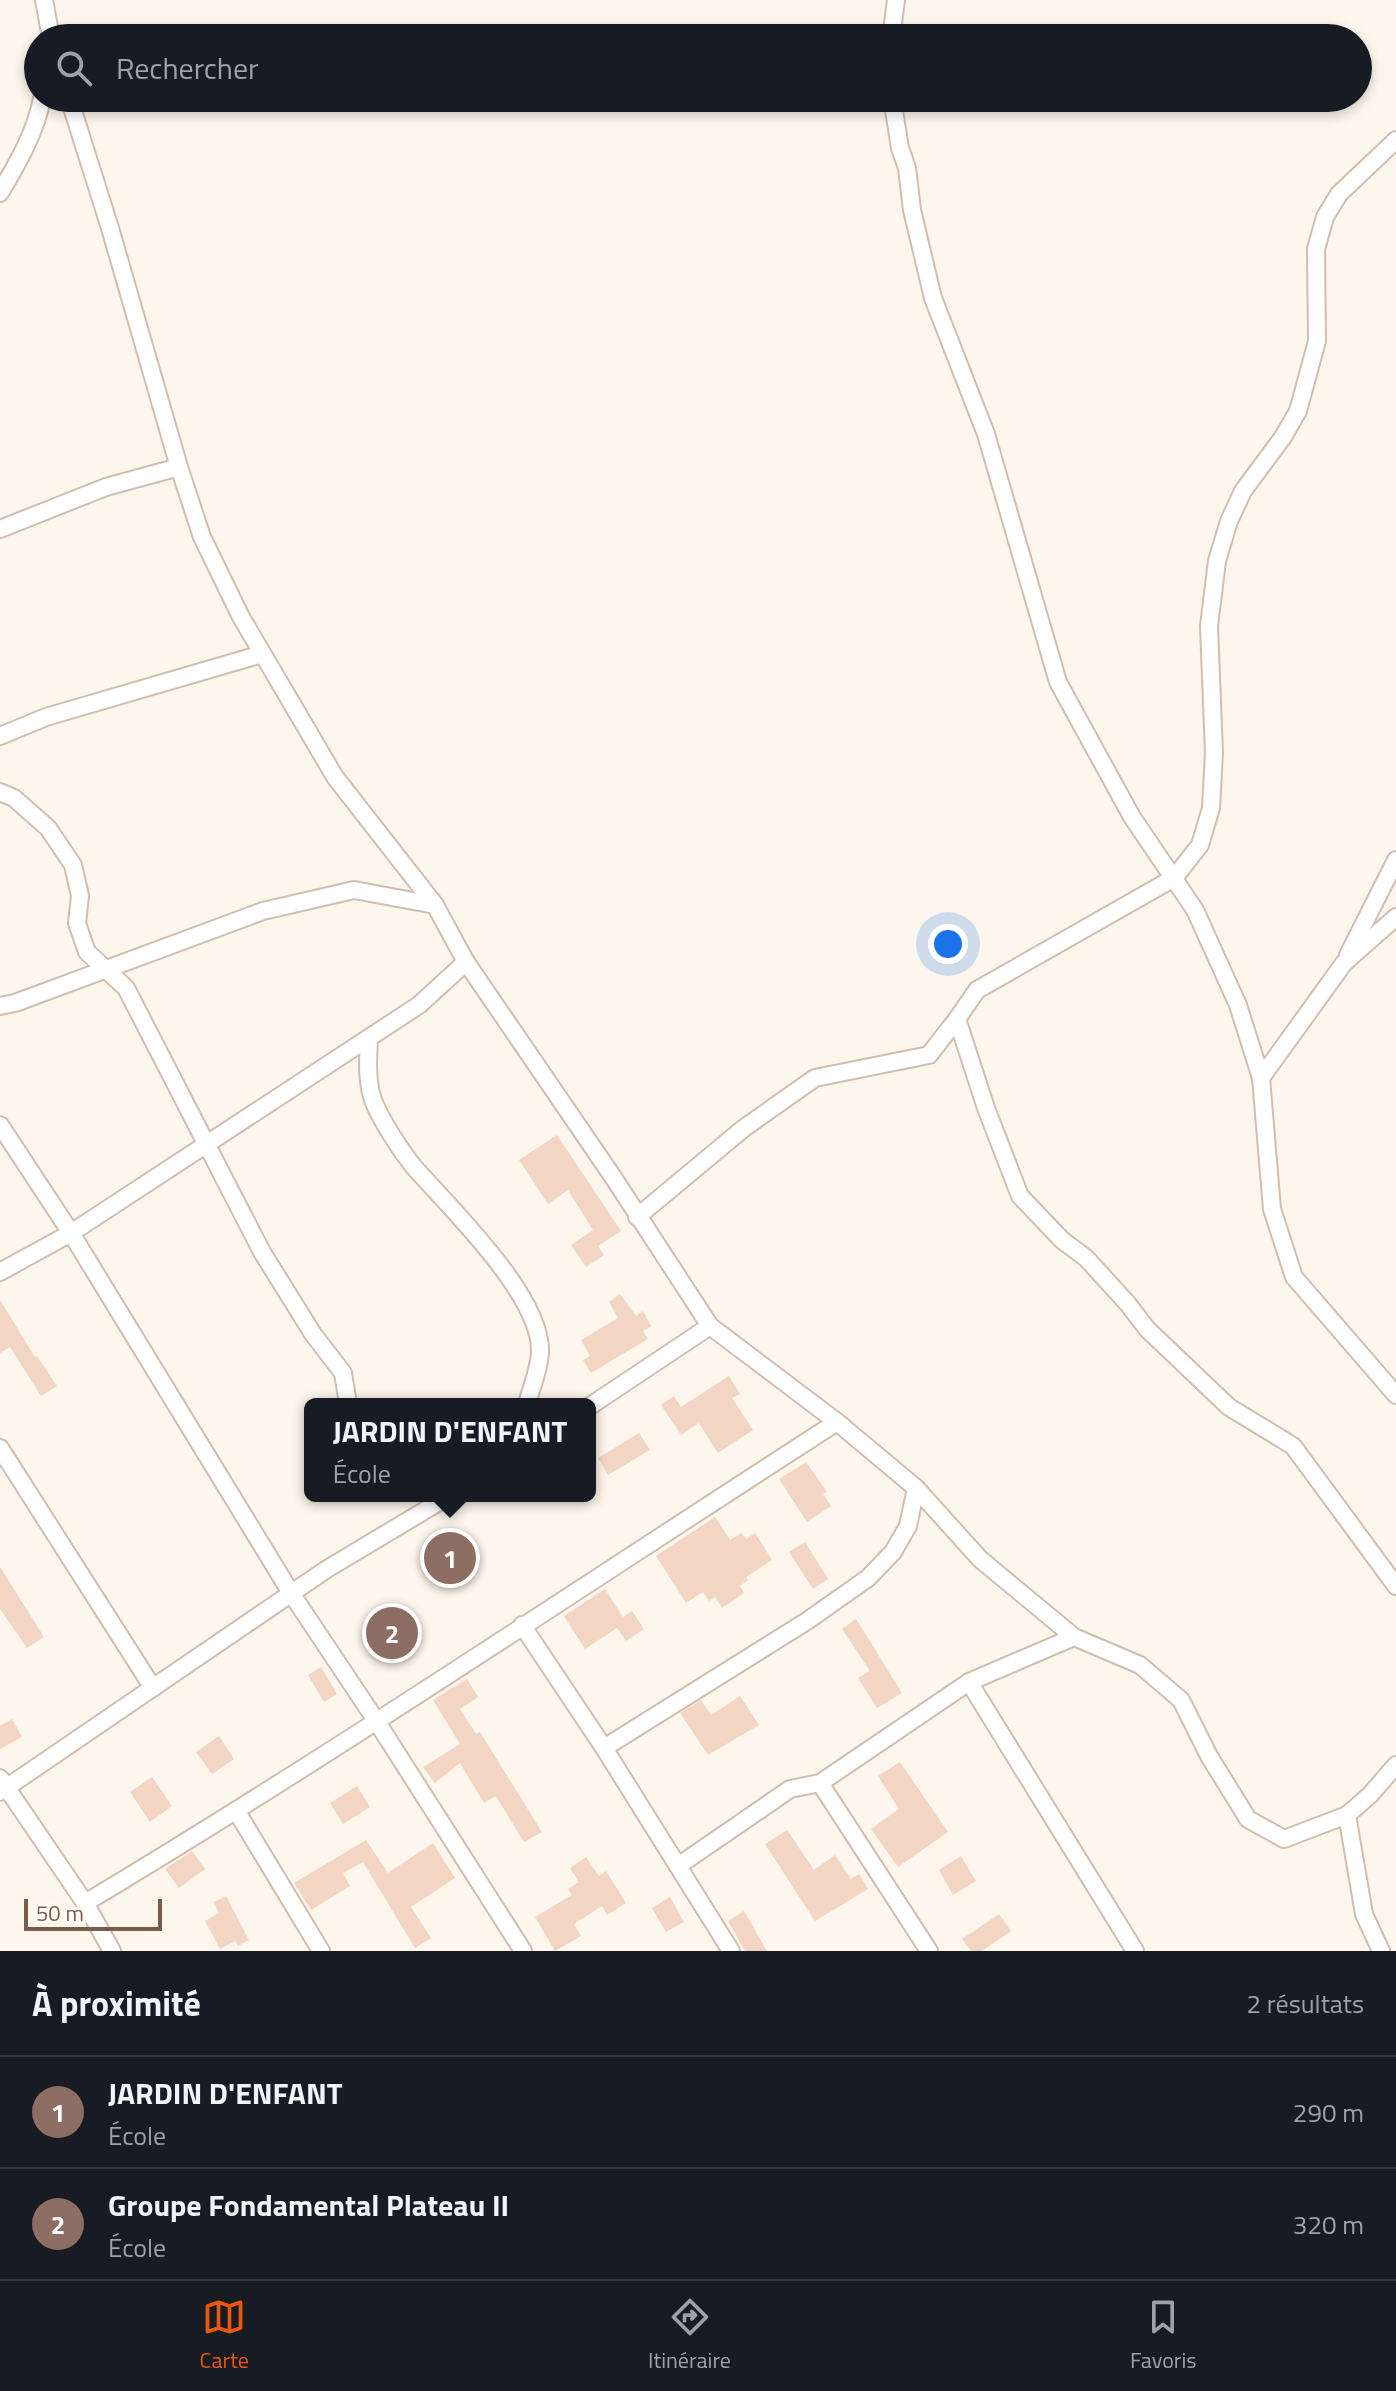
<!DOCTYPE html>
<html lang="fr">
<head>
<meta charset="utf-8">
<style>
	body { margin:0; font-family:"Titillium Web",sans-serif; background:#242831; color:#f1f3f6 }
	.scale { position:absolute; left:24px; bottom:20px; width:138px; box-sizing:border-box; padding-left:8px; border:4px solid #7a5c4d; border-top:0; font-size:22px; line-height:28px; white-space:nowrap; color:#7a5c4d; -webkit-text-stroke:6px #fffaf3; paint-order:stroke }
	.you { position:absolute; left:948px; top:944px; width:28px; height:28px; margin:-20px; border:6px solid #fff; border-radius:50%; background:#1a73e8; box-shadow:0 0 0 12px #1a73e833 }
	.badge { display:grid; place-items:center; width:52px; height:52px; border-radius:50%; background:#ea580c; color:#fff; font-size:26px; font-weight:700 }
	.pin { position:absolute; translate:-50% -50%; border:4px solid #fff; box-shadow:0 2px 8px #0006 }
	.popup { position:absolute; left:304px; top:1398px; width:292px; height:104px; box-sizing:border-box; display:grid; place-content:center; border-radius:12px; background:#171b24; filter:drop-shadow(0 2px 6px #0005); font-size:26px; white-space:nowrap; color:#9ea1a6 }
	.popup b { font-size:30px; color:#f1f3f6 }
	.popup::after { content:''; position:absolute; left:50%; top:100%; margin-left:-16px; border:16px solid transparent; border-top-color:#171b24 }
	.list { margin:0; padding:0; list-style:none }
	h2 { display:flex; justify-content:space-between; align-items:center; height:104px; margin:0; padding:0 32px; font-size:34px }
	h2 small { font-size:26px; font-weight:400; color:#9ea1a6 }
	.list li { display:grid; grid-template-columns:52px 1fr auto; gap:24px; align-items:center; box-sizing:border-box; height:112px; padding:0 32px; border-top:2px solid #363941 }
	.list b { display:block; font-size:30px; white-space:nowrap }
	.list p { margin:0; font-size:26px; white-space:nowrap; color:#9ea1a6 }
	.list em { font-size:26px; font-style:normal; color:#9ea1a6 }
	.icon { flex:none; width:44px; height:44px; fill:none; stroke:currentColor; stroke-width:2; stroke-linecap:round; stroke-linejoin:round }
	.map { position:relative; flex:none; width:1396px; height:1951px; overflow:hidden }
	.search { position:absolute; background:#171b24; box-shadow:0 4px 12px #0003; left:24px; right:24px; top:24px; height:88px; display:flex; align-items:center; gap:20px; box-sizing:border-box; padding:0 28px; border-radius:44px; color:#9ea1a6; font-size:30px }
	.sheet { height:328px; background:#171b24 }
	nav { display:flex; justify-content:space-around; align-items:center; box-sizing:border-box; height:112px; border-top:2px solid #363941; background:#171b24; font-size:22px; color:#9ea1a6 }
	nav a { display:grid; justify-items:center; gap:4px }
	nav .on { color:#ea580c }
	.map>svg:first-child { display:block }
	.building { fill:#f3d5c3 }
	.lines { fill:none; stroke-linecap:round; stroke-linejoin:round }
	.street-casing { stroke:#d1beb0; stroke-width:20 }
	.street { stroke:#fff; stroke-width:16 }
</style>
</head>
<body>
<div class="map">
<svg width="1396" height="1951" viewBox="0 0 1396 1951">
	<rect width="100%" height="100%" fill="#fdf6ec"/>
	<!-- building -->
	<g class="building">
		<polygon points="557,1135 621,1231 598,1246 604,1255 586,1267 571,1245 593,1230 568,1190 548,1204 519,1160"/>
		<polygon points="620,1294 636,1316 643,1311 651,1326 643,1331 648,1339 591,1373 583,1360 590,1356 581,1340 618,1318 609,1302"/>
		<polygon points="0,1300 35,1357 37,1356 57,1386 41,1396 10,1347 0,1353"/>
		<polygon points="729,1376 740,1394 732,1398 753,1430 718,1453 699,1423 681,1435 661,1405 674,1396 681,1407"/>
		<polygon points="639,1433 650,1450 608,1475 598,1458"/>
		<polygon points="806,1462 827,1492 823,1494 831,1506 807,1522 779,1479"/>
		<polygon points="715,1517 730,1540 741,1533 746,1539 755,1533 772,1560 746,1577 748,1580 740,1586 744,1593 722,1608 715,1597 709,1601 703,1592 686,1603 656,1556"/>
		<polygon points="805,1542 828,1579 813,1589 789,1552"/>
		<polygon points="0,1567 44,1637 27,1648 0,1609"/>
		<polygon points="605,1589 623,1617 632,1611 644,1629 626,1641 617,1628 585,1649 564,1616"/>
		<polygon points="856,1619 902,1693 877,1708 858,1678 870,1671 842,1629"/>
		<polygon points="321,1667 337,1694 324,1702 308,1675"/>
		<polygon points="467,1679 478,1697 460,1709 476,1734 480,1732 542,1832 524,1842 496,1796 484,1803 460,1763 435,1783 423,1767 460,1744 433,1700"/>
		<polygon points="740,1696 759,1725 708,1755 680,1713 701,1700 711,1715"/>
		<polygon points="12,1719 22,1737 0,1749 0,1726"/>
		<polygon points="219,1736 234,1759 212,1774 196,1752"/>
		<polygon points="900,1762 948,1832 898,1867 871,1829 899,1809 878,1776"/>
		<polygon points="152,1777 172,1806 150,1822 130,1792"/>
		<polygon points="357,1786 370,1807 343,1824 330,1803"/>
		<polygon points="787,1830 814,1870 835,1855 851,1879 859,1874 868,1889 815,1921 765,1844"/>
		<polygon points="366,1840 388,1873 433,1843 455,1878 411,1907 431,1938 415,1948 363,1862 343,1873 350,1886 311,1910 294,1883"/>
		<polygon points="192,1851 205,1869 179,1888 165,1869"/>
		<polygon points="961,1856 976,1881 953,1895 939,1870"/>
		<polygon points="586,1857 599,1876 606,1871 626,1903 607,1915 602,1906 574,1924 581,1936 555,1951 535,1917 572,1895 568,1889 579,1882 570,1868"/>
		<polygon points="226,1896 249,1940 238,1946 235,1941 220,1949 205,1921 219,1913 214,1902"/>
		<polygon points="670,1897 684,1922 666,1932 652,1908"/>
		<polygon points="744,1911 767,1951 745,1951 728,1921"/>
		<polygon points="999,1914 1011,1931 982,1951 971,1951 962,1939"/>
	</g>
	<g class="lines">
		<!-- street casing -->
		<g class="street-casing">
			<g id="street">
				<polyline points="44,0 51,38"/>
				<polyline points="891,38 896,0"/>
				<polyline points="69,98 110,228 179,467 202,537 241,617 335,777 435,905 466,962 613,1177 710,1326 837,1422 916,1488 980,1559 1074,1637 1140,1665 1181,1700 1209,1756 1248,1819 1284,1839 1347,1815 1370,1795 1396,1765"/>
				<polyline points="892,98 900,148 907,168 912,210 933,298 986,434 1058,682 1132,817 1195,910 1238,1005 1261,1078 1272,1209 1294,1277 1396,1395"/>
				<polyline points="1396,140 1339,194 1325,217 1316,249 1317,341 1298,411 1283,437 1243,491 1229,521 1217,561 1209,626 1214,753 1211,808 1200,845 1174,878 977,990 957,1019 986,1108 1020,1196 1062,1240 1086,1258 1128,1304 1147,1329 1229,1407 1293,1446 1396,1586"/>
				<path d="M0,193C17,164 36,132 42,98"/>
				<polyline points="0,529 106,487 179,467"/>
				<polyline points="0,736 46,717 262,654"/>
				<polyline points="0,792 14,798 48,828 73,865 80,896 77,923 87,952 126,988 262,1252 313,1334 343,1373 348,1404"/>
				<polyline points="1348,955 1396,860"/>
				<polyline points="0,1006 15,1003 263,911 354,890 435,905"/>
				<path d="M369,1038C368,1060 366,1084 375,1105C383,1123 401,1151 414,1167C450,1208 541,1295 540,1351C540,1368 531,1388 527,1404"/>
				<polyline points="1261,1078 1344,963 1396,917"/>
				<polyline points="0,1125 71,1233 291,1593 377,1722 523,1951"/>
				<polyline points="637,1217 744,1128 815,1078 929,1055 957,1019"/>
				<polyline points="0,1272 71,1233 419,1005 466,962"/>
				<polyline points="590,1406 710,1326"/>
				<polyline points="0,1448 153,1688"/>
				<polyline points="522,1625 604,1748 731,1951"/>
				<polyline points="969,1682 1135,1951"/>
				<polyline points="604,1748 807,1621 868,1578 893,1552 908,1526 916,1488"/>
				<polyline points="0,1778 85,1903 112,1951"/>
				<polyline points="820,1783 929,1951"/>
				<polyline points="0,1792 327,1569 449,1496"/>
				<polyline points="237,1812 321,1951"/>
				<polyline points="1347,1815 1364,1914 1381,1951"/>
				<polyline points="678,1866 790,1789 820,1783 969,1682 1074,1637"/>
				<path d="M85,1903C340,1750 587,1583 837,1422"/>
			</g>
		</g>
		<!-- street -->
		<use href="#street" class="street"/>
	</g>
</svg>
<div class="scale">50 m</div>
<div class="you"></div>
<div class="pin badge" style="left:450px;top:1558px;background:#8d6e63">1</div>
<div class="popup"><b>JARDIN D'ENFANT</b>École</div>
<div class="pin badge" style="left:392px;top:1633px;background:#8d6e63">2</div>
<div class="search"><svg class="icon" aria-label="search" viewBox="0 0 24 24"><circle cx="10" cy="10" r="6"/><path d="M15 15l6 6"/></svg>Rechercher</div>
</div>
<section class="sheet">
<h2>À proximité<small>2 résultats</small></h2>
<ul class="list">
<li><span class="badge" style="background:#8d6e63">1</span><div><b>JARDIN D'ENFANT</b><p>École</p></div><em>290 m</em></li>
<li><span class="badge" style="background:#8d6e63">2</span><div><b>Groupe Fondamental Plateau II</b><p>École</p></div><em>320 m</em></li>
</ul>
</section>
<nav>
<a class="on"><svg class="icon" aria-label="map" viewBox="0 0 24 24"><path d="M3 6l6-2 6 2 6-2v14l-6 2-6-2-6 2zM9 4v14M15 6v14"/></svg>Carte</a>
<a><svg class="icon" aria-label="directions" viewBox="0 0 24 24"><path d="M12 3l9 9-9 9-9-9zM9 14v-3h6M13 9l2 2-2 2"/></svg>Itinéraire</a>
<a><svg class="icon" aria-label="saved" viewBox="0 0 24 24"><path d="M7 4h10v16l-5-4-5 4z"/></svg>Favoris</a>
</nav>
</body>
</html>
